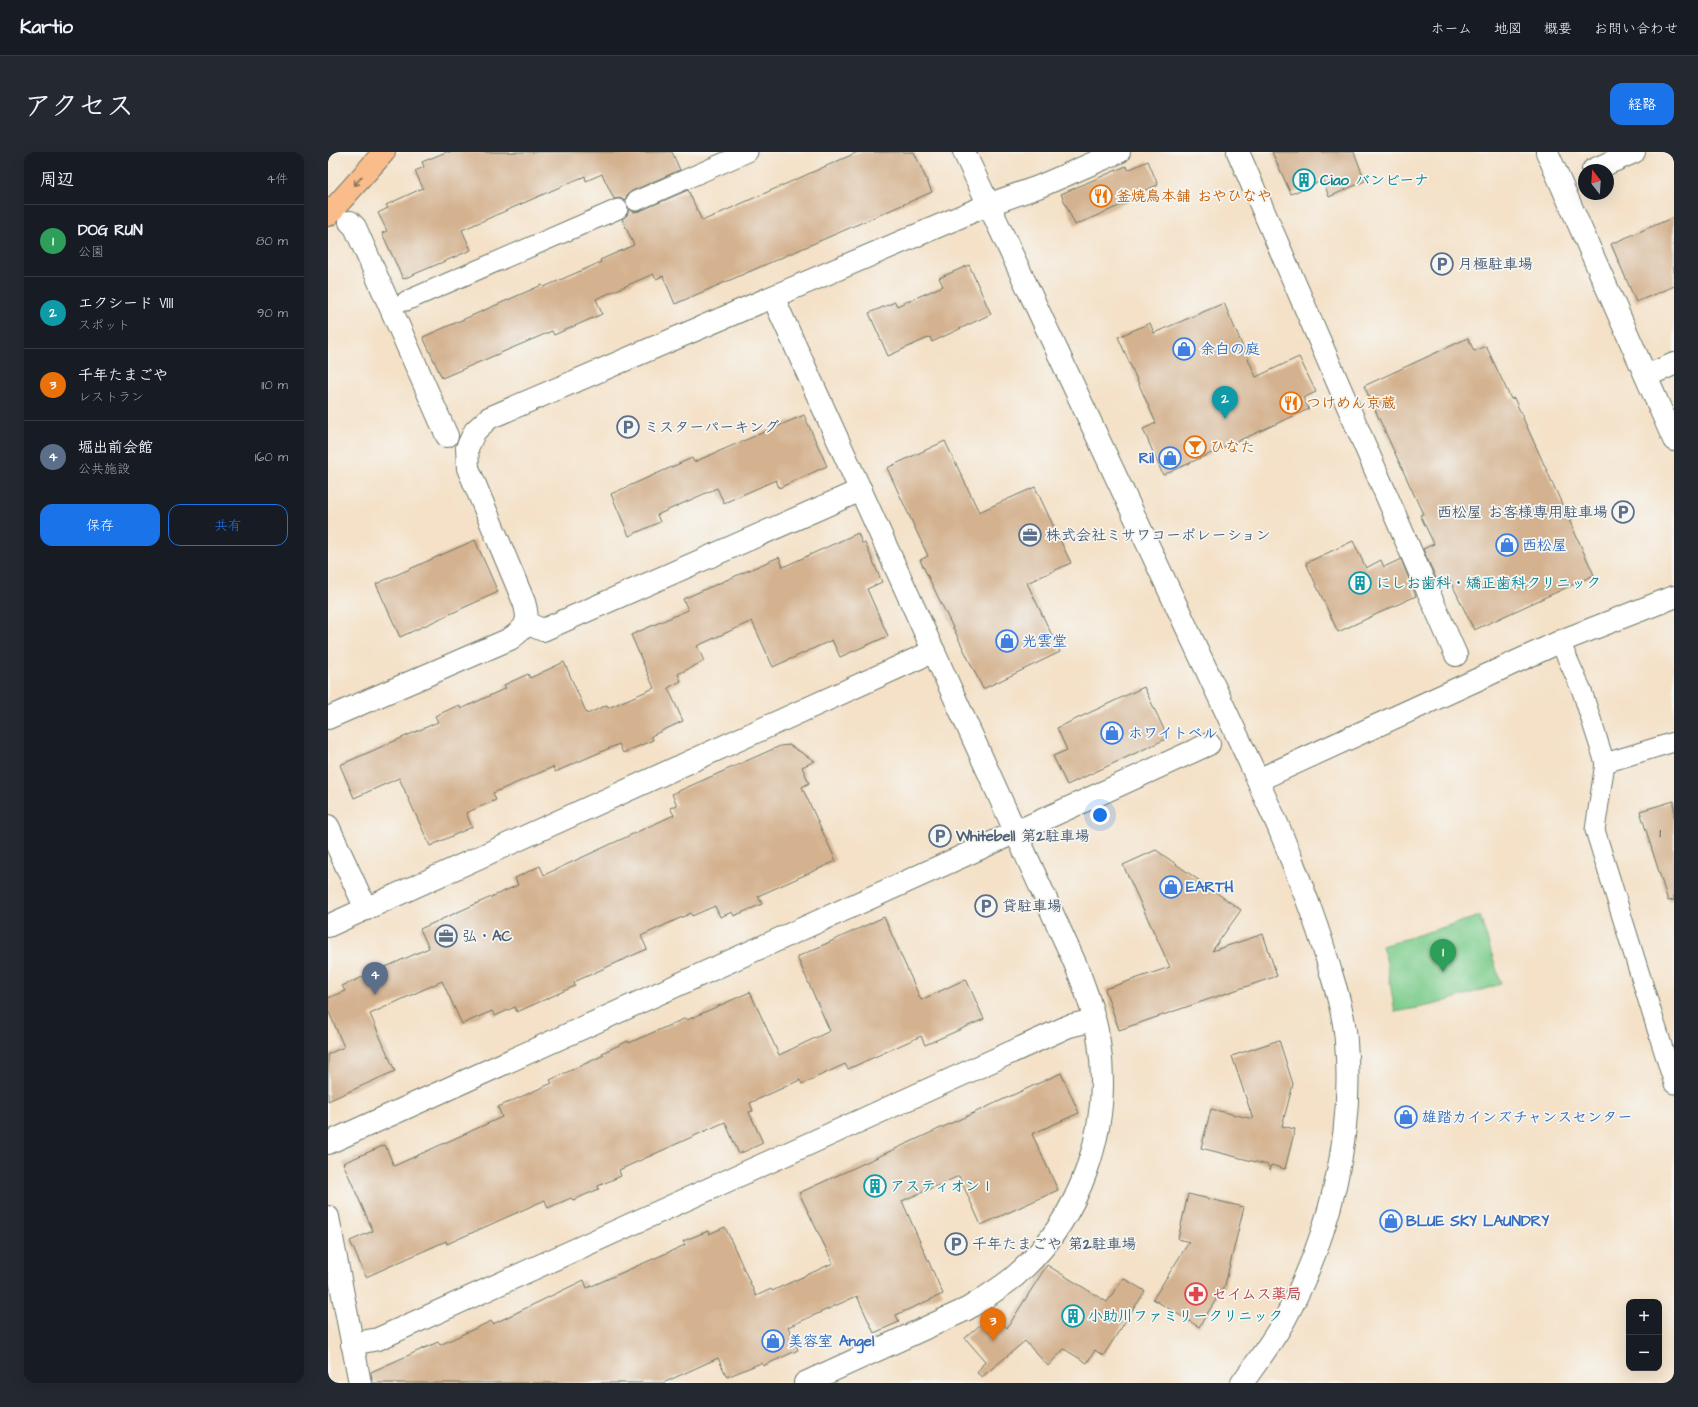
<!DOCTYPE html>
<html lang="ja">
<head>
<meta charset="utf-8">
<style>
	body { margin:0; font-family:"Architects Daughter","Klee One",sans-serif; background:#242831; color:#f1f3f6 }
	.controls { position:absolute; right:12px; bottom:12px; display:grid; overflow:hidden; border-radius:8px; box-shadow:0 4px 16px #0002 }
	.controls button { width:36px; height:36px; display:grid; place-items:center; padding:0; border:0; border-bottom:1px solid #363941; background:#171b24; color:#f1f3f6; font:20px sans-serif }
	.compass { position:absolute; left:1250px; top:12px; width:36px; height:36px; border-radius:50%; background:#171b24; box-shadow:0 4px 16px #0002; rotate:343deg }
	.you { position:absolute; left:772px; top:663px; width:14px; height:14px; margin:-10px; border:3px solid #fff; border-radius:50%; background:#1a73e8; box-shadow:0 0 0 6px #1a73e833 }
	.badge { display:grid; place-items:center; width:26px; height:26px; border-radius:50%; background:#1a73e8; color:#fff; font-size:13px; font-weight:700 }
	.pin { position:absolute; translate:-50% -33px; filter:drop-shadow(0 1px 2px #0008) }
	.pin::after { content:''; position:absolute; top:21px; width:14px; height:12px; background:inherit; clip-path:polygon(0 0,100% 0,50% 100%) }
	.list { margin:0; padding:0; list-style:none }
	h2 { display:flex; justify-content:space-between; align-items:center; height:52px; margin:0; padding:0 16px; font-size:17px }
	h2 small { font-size:13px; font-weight:400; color:#9ea1a6 }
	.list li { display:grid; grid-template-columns:26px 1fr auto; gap:12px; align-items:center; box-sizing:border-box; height:72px; padding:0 16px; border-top:1px solid #363941 }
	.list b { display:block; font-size:15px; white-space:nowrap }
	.list p { margin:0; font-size:13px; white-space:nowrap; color:#9ea1a6 }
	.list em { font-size:13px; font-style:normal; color:#9ea1a6 }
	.actions { display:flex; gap:8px; padding:12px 16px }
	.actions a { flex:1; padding:9px 0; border:1px solid #1a73e8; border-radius:12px; text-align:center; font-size:14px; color:#1a73e8 }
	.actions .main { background:#1a73e8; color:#fff }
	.map { position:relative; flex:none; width:1346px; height:1231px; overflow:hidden; border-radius:12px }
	header { display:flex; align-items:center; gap:24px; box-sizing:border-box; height:56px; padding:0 20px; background:#171b24; border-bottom:1px solid #363941 }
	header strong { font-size:19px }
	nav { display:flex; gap:22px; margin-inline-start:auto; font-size:14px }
	.intro { display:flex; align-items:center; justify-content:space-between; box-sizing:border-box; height:96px; padding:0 24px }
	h1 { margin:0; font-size:28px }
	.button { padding:10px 18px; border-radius:12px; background:#1a73e8; color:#fff; font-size:14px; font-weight:700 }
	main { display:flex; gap:24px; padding:0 24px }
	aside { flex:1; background:#171b24; border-radius:12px; box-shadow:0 4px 16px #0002 }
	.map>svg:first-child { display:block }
	.green { fill:#7ecd8d; stroke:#4e8560 }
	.building { fill:#d4b290 }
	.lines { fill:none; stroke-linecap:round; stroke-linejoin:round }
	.service-casing { stroke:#6a7667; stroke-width:21 }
	.pedestrian-casing { stroke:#6a7667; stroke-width:24 }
	.minor-casing { stroke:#6a7667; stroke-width:24 }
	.tertiary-casing { stroke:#6a7667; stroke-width:24 }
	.primary-casing { stroke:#6a7667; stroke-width:24 }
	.service { stroke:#fff; stroke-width:19 }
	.pedestrian { stroke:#fff; stroke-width:22 }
	.minor { stroke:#fff; stroke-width:22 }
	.tertiary { stroke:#fff; stroke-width:22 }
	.primary { stroke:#fabc8b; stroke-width:22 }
	.oneway { stroke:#82765b }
	.labels { text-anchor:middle; stroke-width:3.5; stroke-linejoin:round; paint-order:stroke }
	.number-label { font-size:13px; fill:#4c5a4b }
	.culture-label { font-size:15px; font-weight:bold; fill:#0d838f; stroke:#f6f6f2; text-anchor:start }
	.food-label { font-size:15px; font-weight:bold; fill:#c56008; stroke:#f6f6f2; text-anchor:start }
	.service-label { font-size:15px; font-weight:bold; fill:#4e5e75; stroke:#f6f6f2; text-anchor:start }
	.shop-label { font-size:15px; font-weight:bold; fill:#366cbe; stroke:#f6f6f2; text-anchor:start }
	.health-label { font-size:15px; font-weight:bold; fill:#be3a42; stroke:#f6f6f2; text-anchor:start }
</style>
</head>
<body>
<header>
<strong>Kartio</strong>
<nav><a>ホーム</a><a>地図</a><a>概要</a><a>お問い合わせ</a></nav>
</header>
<div class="intro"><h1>アクセス</h1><a class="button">経路</a></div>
<main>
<aside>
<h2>周辺<small>4件</small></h2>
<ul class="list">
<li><span class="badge" style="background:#2e9e5b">1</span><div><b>DOG RUN</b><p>公園</p></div><em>80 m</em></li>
<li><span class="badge" style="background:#0f9aa8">2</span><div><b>エクシード Ⅷ</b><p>スポット</p></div><em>90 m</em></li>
<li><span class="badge" style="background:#e8710a">3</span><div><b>千年たまごや</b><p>レストラン</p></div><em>110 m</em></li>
<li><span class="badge" style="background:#5c6f8a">4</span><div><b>堀出前会館</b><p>公共施設</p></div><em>160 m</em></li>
</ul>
<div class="actions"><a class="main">保存</a><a>共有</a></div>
</aside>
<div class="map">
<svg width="1346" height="1231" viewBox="0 0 1346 1231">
	<rect width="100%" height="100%" fill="#f6f6f2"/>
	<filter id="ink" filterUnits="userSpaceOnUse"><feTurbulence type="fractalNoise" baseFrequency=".025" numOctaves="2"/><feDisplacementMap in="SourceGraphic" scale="8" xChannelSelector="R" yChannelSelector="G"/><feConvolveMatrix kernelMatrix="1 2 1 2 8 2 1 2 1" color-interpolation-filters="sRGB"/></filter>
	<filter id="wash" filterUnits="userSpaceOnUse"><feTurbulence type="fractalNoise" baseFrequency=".012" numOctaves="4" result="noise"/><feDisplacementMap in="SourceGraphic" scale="16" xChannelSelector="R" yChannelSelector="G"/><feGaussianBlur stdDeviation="0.9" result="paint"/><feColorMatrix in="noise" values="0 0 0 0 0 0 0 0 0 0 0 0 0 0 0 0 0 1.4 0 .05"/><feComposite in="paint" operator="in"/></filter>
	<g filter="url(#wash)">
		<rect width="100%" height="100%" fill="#f4e1c7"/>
		<!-- green -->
		<polygon class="green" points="1152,764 1173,832 1105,853 1067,860 1058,807 1054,794"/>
		<g id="blocks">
			<!-- building -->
			<g class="building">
				<polygon points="118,0 344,0 352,18 304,39 299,43 297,49 292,46 286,47 274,22 258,29 257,24 134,78 143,98 75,127 54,81 59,79 50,61 60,56 58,53 95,36 87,19 96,15 94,10"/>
				<polygon points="530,0 586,0 604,40 347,152 335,124 328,127 325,122 268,147 274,162 226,183 224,179 114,226 95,185 214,133 216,135 273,110 272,108 306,93 294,67 299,63 301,57 306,60 312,59 360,38 374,69"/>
				<polygon points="944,0 1026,0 1037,29 1001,45 995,28 963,42"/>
				<polygon points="820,9 830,33 810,41 812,45 747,73 733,42 798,14 800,18"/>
				<polygon points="1346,65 1346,134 1308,150 1283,92"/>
				<polygon points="641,113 663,162 604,190 602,185 560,204 541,161 567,150 569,154 615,134 611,126"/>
				<polygon points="896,151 928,225 971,205 988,240 975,246 981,257 835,323 815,277 828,271 790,185 822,171 826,181"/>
				<polygon points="1140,186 1146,199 1158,194 1183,247 1186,246 1266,423 1146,478 1122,428 1111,433 1095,397 1106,392 1092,363 1095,362 1036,234"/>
				<polygon points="476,263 499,314 451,336 448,328 396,351 389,336 329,363 332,370 301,384 283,342 364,306 366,310"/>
				<polygon points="617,289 651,360 707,335 743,411 699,431 732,500 655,537 592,408 600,404 559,316"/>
				<polygon points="530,381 534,391 537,391 554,430 539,437 560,484 512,505 504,488 445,515 424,469 369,494 376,509 350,522 353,529 340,536 355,569 323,584 325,588 295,601 291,592 227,620 225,615 165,641 168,648 138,661 144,675 102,694 71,626 26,646 12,613 110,570 107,564 131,553 133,557 178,536 176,533 200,522 202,526 236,510 259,562 279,553 280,556 326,536 303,483 360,458 355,447 451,405 455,415"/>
				<polygon points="147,388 170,440 72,485 48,432"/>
				<polygon points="1025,389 1038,416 1053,408 1056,415 1073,407 1088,444 1010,480 978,411"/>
				<polygon points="816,535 840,586 739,633 725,604 739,598 729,576"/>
				<polygon points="461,593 487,609 474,615 481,631 474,635 508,709 430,744 434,752 406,764 404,760 392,765 387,754 364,764 363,761 313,784 319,797 246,830 247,834 189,860 187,855 167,864 164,859 134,872 114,829 42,862 67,919 0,949 0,902 16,895 0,858 0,846 17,839 14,834 101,796 92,777 190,733 187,726 212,714 216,723 346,663 342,656 349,653 344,642 452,594"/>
				<polygon points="1346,649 1346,748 1340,749 1312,659"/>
				<polygon points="828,698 913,758 884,799 935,782 949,824 791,878 777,837 842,815 795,713"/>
				<polygon points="556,765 593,848 638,827 656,867 597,893 593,884 520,917 517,912 474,932 472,928 422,951 425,959 421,960 435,991 411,1002 397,970 291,1018 293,1024 270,1034 271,1037 245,1048 243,1046 220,1056 217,1048 119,1092 118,1089 38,1125 22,1089 45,1079 15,1011 57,993 66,1014 174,965 170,955 224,931 222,928 276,903 274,901 300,889 301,891 358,866 359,868 422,840 451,903 502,879 469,805"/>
				<polygon points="951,888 965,932 954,974 967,977 957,1017 943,1013 942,1018 940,1013 873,996 883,957 925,967 904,904"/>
				<polygon points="733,921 751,961 704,982 730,1038 653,1073 631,1024 574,1049 615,1142 568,1163 571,1170 546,1181 529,1144 460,1175 470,1198 435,1214 433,1211 399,1225 390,1206 335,1231 44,1231 43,1220 110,1190 112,1193 163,1169 165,1172 256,1128 259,1136 357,1093 355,1089 380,1079 381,1082 397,1075 428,1144 443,1137 444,1139 505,1111 471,1041"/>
				<polygon points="860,1042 916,1055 897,1133 871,1175 825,1147 861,1090 850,1087"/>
				<polygon points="719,1113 779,1150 795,1126 817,1139 775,1204 767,1198 759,1211 736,1197 720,1214 697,1189 654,1225 649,1221 657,1209 637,1186 666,1161 679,1176"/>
			</g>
		</g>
	</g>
	<g filter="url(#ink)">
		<use href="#blocks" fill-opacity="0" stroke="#6a7667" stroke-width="1"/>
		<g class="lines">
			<!-- service casing -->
			<g class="service-casing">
				<g id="service">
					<polyline points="308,49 420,0"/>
					<polyline points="78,149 290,57"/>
					<polyline points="1232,490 1254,539 1277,611 1267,678 1346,932"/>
					<polyline points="1277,611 1346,590"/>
				</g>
			</g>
			<!-- pedestrian casing -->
			<g class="pedestrian-casing">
				<g id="pedestrian">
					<polyline points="22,70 27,75 119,284"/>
					<polyline points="1092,421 1128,503"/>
					<polyline points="688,680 881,592"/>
				</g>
			</g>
			<!-- minor casing -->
			<g class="minor-casing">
				<g id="minor">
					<polyline points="910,0 1092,421"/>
					<polyline points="1219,0 1346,288"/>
					<polyline points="1265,18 1306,0"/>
					<polyline points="662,52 710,35 791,0"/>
					<path d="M445,145L746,809C757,835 767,862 771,890C784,976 753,1068 686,1125C671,1137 655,1147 639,1157L477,1231"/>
					<polyline points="1318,224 1346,212"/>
					<polyline points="198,471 215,478 533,338"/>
					<polyline points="0,674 38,757"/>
					<polyline points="0,774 606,499"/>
					<polyline points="0,991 688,680"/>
					<polyline points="0,1065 32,1231"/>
					<polyline points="24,1192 50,1187 741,874 766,868"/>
				</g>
			</g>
			<!-- tertiary casing -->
			<g class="tertiary-casing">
				<g id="tertiary">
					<path d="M636,0L930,628C936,646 946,663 953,681C971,727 990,773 1003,821C1010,843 1017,867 1018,890C1026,985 1002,1083 957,1167C945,1189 929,1210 914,1231"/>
					<path d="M0,566L182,487C199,475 202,470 196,450L140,316L139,296L147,279L161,266L662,52"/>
					<polyline points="930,628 1238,487 1346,445"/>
				</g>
			</g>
			<!-- primary casing -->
			<g class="primary-casing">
				<polyline id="primary" points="0,63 56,0"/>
			</g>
			<!-- service -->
			<use href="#service" class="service"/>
			<!-- pedestrian -->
			<use href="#pedestrian" class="pedestrian"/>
			<!-- minor -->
			<use href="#minor" class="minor"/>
			<!-- tertiary -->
			<use href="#tertiary" class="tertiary"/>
			<!-- primary -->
			<use href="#primary" class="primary"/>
		</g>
		<!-- one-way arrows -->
		<defs><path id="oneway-shaft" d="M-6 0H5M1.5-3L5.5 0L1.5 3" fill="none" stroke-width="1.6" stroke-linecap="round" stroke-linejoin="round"/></defs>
		<use class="oneway" href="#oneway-shaft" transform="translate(30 29) rotate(131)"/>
	</g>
	<!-- icons -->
	<defs>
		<g id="building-ring" transform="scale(1.15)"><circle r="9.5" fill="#f6f6f2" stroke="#0f9aa8" stroke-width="1.5"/><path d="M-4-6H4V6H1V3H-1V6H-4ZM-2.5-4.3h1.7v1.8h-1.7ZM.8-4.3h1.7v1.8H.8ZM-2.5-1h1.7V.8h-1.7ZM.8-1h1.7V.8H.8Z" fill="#0f9aa8"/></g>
		<g id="restaurant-ring" transform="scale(1.15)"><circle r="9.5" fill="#f6f6f2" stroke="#e8710a" stroke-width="1.5"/><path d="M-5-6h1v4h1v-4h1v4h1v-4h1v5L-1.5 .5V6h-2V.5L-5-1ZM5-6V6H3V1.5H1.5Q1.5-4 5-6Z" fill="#e8710a"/></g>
		<g id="parking-ring" transform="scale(1.15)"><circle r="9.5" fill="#f6f6f2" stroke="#5c6f8a" stroke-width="1.5"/><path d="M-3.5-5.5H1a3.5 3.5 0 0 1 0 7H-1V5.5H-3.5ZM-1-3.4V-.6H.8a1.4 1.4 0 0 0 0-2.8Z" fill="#5c6f8a"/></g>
		<g id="shop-ring" transform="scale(1.15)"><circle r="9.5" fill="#f6f6f2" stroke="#3f7fe0" stroke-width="1.5"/><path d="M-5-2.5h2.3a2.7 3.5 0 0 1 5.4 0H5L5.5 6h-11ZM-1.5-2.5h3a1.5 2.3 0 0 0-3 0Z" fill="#3f7fe0"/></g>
		<g id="bar-ring" transform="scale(1.15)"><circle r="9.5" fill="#f6f6f2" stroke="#e8710a" stroke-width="1.5"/><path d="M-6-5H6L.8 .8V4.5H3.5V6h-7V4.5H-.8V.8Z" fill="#e8710a"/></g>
		<g id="office-ring" transform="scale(1.15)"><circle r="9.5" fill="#f6f6f2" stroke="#5c6f8a" stroke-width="1.5"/><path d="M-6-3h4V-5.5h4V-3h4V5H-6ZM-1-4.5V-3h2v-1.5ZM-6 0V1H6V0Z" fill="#5c6f8a"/></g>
		<g id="pharmacy-ring" transform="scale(1.15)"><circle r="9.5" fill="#f6f6f2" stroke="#e0444e" stroke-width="1.5"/><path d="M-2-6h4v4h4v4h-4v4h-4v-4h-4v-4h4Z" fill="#e0444e"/></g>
	</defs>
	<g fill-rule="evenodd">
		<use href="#building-ring" x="976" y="28"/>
		<use href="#restaurant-ring" x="773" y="44"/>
		<use href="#parking-ring" x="1114" y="112"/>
		<use href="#shop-ring" x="856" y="197"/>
		<use href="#restaurant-ring" x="963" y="251"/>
		<use href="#parking-ring" x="300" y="275"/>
		<use href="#bar-ring" x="867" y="295"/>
		<use href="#shop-ring" x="842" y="306"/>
		<use href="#parking-ring" x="1295" y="360"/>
		<use href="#office-ring" x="702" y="383"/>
		<use href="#shop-ring" x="1179" y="393"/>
		<use href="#building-ring" x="1032" y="431"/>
		<use href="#shop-ring" x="679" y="489"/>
		<use href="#shop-ring" x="784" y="581"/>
		<use href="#parking-ring" x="612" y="684"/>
		<use href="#shop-ring" x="843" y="735"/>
		<use href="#parking-ring" x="658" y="754"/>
		<use href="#office-ring" x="118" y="784"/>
		<use href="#shop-ring" x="1078" y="965"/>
		<use href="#building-ring" x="547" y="1034"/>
		<use href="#shop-ring" x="1063" y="1069"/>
		<use href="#parking-ring" x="628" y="1092"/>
		<use href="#pharmacy-ring" x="868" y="1142"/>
		<use href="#building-ring" x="745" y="1164"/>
		<use href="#shop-ring" x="445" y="1189"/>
	</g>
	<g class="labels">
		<!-- number labels -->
		<g class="number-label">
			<text x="1332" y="685">1</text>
		</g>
		<!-- culture labels -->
		<g class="culture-label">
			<text x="992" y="33">Ciao バンビーナ</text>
			<text x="1048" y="436">にしお歯科・矯正歯科クリニック</text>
			<text x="562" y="1039">アスティオンⅠ</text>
			<text x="760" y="1169">小助川ファミリークリニック</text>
		</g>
		<!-- food labels -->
		<g class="food-label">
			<text x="788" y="49">釜焼鳥本舗 おやひなや</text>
			<text x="978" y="256">つけめん京蔵</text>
			<text x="882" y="300">ひなた</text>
		</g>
		<!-- service labels -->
		<g class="service-label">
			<text x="1130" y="117">月極駐車場</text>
			<text x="316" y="280">ミスターパーキング</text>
			<text x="1280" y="365" text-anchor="end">西松屋 お客様専用駐車場</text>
			<text x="718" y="388">株式会社ミサワコーポレーション</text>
			<text x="628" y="689">Whitebell 第2駐車場</text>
			<text x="674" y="759">貸駐車場</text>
			<text x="134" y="789">弘・AC</text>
			<text x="644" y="1097">千年たまごや 第2駐車場</text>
		</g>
		<!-- shop labels -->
		<g class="shop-label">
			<text x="872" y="202">余白の庭</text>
			<text x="826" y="311" text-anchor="end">Ril</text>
			<text x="1194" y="398">西松屋</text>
			<text x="694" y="494">光雲堂</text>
			<text x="800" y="586">ホワイトベル</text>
			<text x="858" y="740">EARTH</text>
			<text x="1094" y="970">雄踏カインズチャンスセンター</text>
			<text x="1078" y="1074">BLUE SKY LAUNDRY</text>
			<text x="460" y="1194">美容室 Angel</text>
		</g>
		<!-- health labels -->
		<g class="health-label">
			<text x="884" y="1147">セイムス薬局</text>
		</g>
	</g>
</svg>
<div class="controls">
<button>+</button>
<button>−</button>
</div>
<svg class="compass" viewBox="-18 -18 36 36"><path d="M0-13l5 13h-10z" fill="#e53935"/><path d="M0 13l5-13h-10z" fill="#9ea1a6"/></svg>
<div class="you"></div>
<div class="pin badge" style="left:1115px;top:820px;background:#2e9e5b">1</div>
<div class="pin badge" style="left:897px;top:267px;background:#0f9aa8">2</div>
<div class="pin badge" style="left:665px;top:1189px;background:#e8710a">3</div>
<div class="pin badge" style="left:47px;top:843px;background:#5c6f8a">4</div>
</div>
</main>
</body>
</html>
